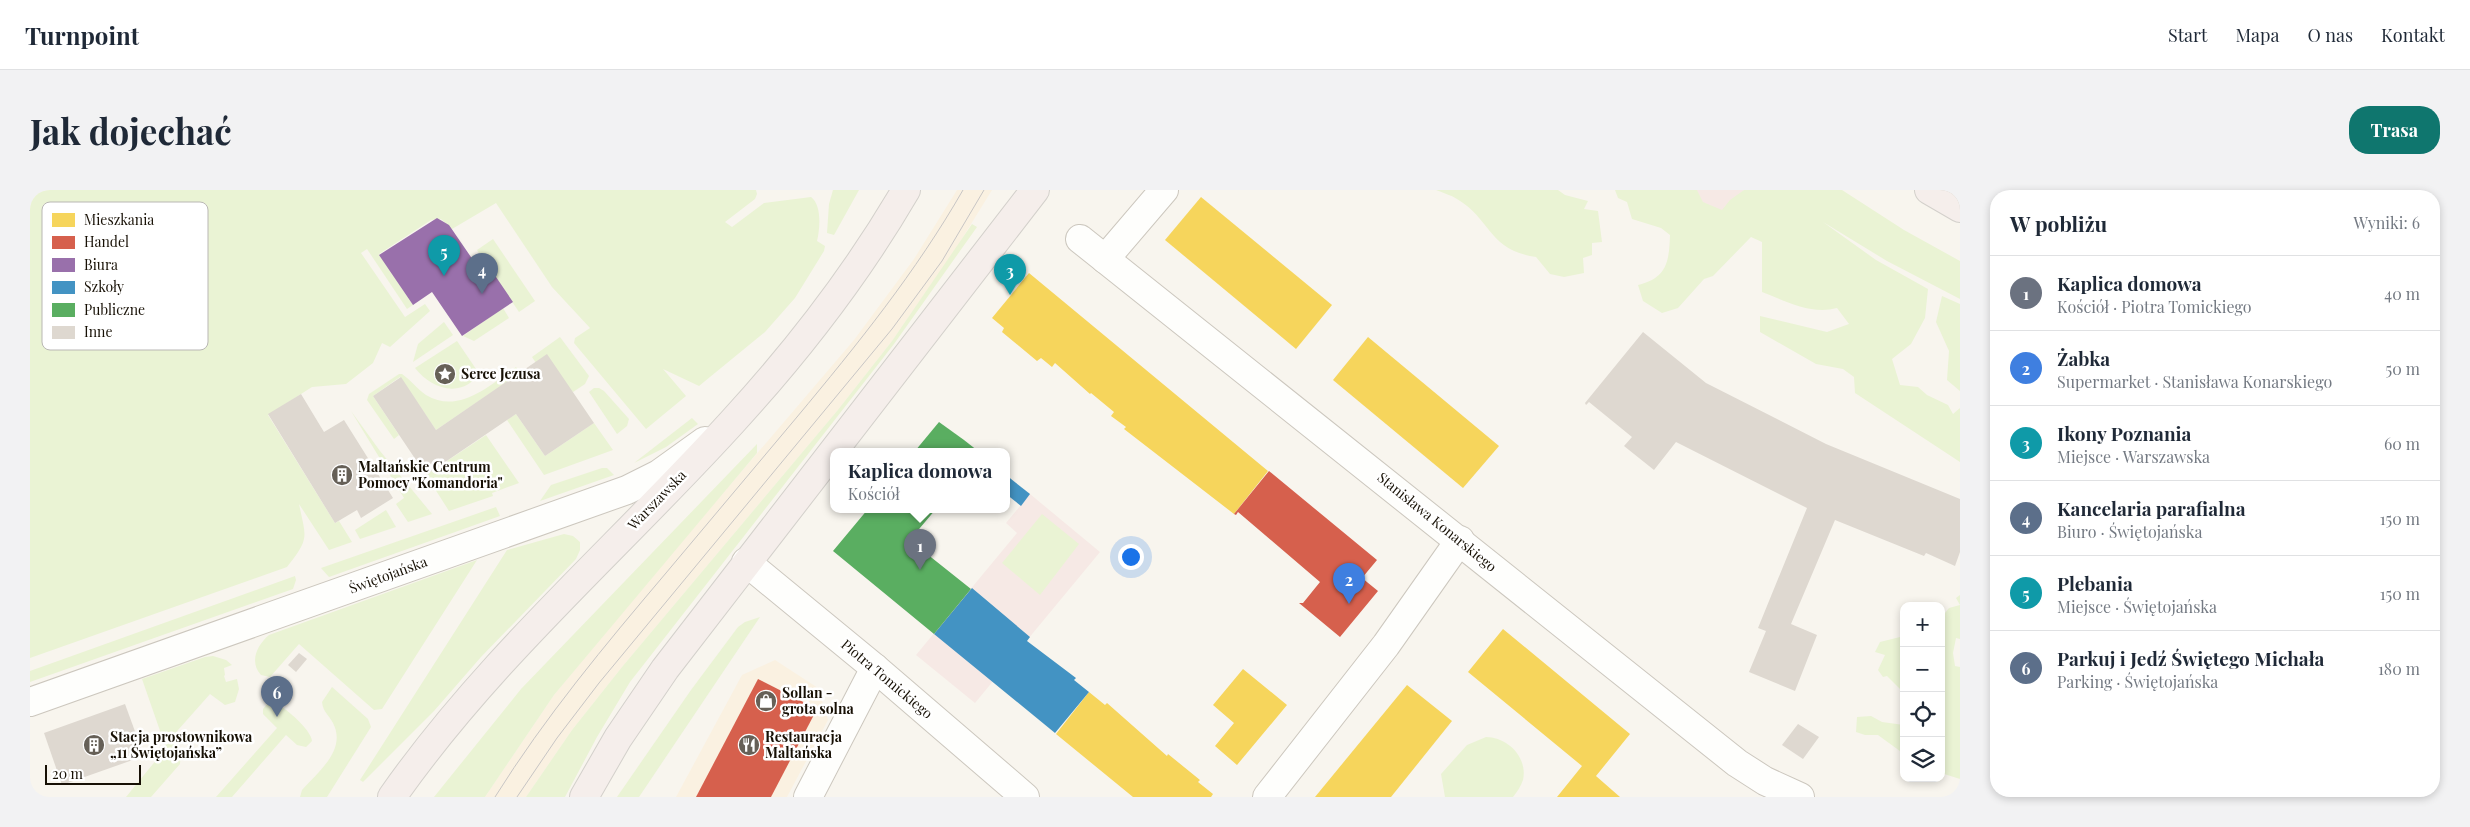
<!DOCTYPE html>
<html lang="pl">
<head>
<meta charset="utf-8">
<style>
	body { margin:0; font-family:"Playfair Display",serif; background:#f2f2f3; color:#1f2937 }
	.controls { position:absolute; right:15px; bottom:15px; display:grid; overflow:hidden; border-radius:10px; box-shadow:0 2px 8px #0003 }
	.controls button { width:45px; height:45px; display:grid; place-items:center; padding:0; border:0; border-bottom:1px solid #e0e1e3; background:#fff; color:#1f2937; font:25px sans-serif }
	.scale { position:absolute; left:15px; bottom:12px; width:96px; box-sizing:border-box; padding-left:5px; border:2px solid #171005; border-top:0; font-size:14px; line-height:18px; white-space:nowrap; color:#171005; -webkit-text-stroke:4px #fff; paint-order:stroke }
	.you { position:absolute; left:1100px; top:366px; width:18px; height:18px; margin:-12px; border:4px solid #fff; border-radius:50%; background:#1a73e8; box-shadow:0 0 0 8px #1a73e833 }
	.badge { display:grid; place-items:center; width:32px; height:32px; border-radius:50%; background:#0f766e; color:#fff; font-size:16px; font-weight:700 }
	.pin { position:absolute; translate:-50% -41px; filter:drop-shadow(0 1px 2px #0008) }
	.pin::after { content:''; position:absolute; top:26px; width:18px; height:15px; background:inherit; clip-path:polygon(0 0,100% 0,50% 100%) }
	.popup { position:absolute; left:800px; top:258px; width:180px; height:65px; box-sizing:border-box; display:grid; place-content:center; border-radius:10px; background:#fff; filter:drop-shadow(0 1px 4px #0005); font-size:16px; white-space:nowrap; color:#747a83 }
	.popup b { font-size:19px; color:#1f2937 }
	.popup::after { content:''; position:absolute; left:50%; top:100%; margin-left:-10px; border:10px solid transparent; border-top-color:#fff }
	.list { margin:0; padding:0; list-style:none }
	h2 { display:flex; justify-content:space-between; align-items:center; height:65px; margin:0; padding:0 20px; font-size:21px }
	h2 small { font-size:16px; font-weight:400; color:#747a83 }
	.list li { display:grid; grid-template-columns:32px 1fr auto; gap:15px; align-items:center; box-sizing:border-box; height:75px; padding:0 20px; border-top:1px solid #e0e1e3 }
	.list b { display:block; font-size:19px; white-space:nowrap }
	.list p { margin:0; font-size:16px; white-space:nowrap; color:#747a83 }
	.list em { font-size:16px; font-style:normal; color:#747a83 }
	.icon { flex:none; width:28px; height:28px; fill:none; stroke:currentColor; stroke-width:2; stroke-linecap:round; stroke-linejoin:round }
	.map { position:relative; flex:none; width:1930px; height:607px; overflow:hidden; border-radius:20px }
	header { display:flex; align-items:center; gap:30px; box-sizing:border-box; height:70px; padding:0 25px; background:#fff; border-bottom:1px solid #e0e1e3 }
	header strong { font-size:24px }
	nav { display:flex; gap:28px; margin-inline-start:auto; font-size:18px }
	.intro { display:flex; align-items:center; justify-content:space-between; box-sizing:border-box; height:120px; padding:0 30px }
	h1 { margin:0; font-size:35px }
	.button { padding:12px 22px; border-radius:20px; background:#0f766e; color:#fff; font-size:18px; font-weight:700 }
	main { display:flex; gap:30px; padding:0 30px }
	aside { flex:1; background:#fff; border-radius:20px; box-shadow:0 2px 8px #0003 }
	.map>svg:first-child { display:block }
	.built { fill:#faf1e1 }
	.education { fill:#f6e9e5 }
	.green { fill:#eaf3d4 }
	.homes { fill:#f6d55c }
	.shops { fill:#d6604d }
	.offices { fill:#9970ab }
	.schools { fill:#4393c3 }
	.public { fill:#5aae61 }
	.building { fill:#ded8d0 }
	.lines { fill:none; stroke-linecap:round; stroke-linejoin:round }
	.minor-casing { stroke:#ccc7be; stroke-width:30 }
	.major-casing { stroke:#d3d0cb; stroke-width:30 }
	.minor { stroke:#fefefc; stroke-width:28 }
	.major { stroke:#f5eeeb; stroke-width:28 }
	.tram { stroke:#c7c5c4; stroke-width:1 }
	.labels { text-anchor:middle; stroke-width:5; stroke-linejoin:round; paint-order:stroke }
	.poi-label { font-size:14px; font-weight:bold; fill:#171005; stroke:#fff; text-anchor:start }
	.street-label { font-size:14px; fill:#171005; stroke:#fff }
	.key { fill:#fff; stroke:#b9b7b4; stroke-width:1 }
	.key-label { font-size:14px; fill:#171005 }
</style>
</head>
<body>
<header>
<strong>Turnpoint</strong>
<nav><a>Start</a><a>Mapa</a><a>O nas</a><a>Kontakt</a></nav>
</header>
<div class="intro"><h1>Jak dojechać</h1><a class="button">Trasa</a></div>
<main>
<div class="map">
<svg width="1930" height="607" viewBox="0 0 1930 607">
	<rect width="100%" height="100%" fill="#f8f5ee"/>
	<!-- built -->
	<g class="built">
		<polygon points="927,0 962,0 925,60 862,151 807,221 592,477 542,540 496,607 455,607 524,505 624,384 824,150 884,69"/>
		<polygon points="745,470 788,498 798,530 757,607 646,607 712,485"/>
	</g>
	<!-- education -->
	<g class="education">
		<polygon points="1649,0 1714,0 1693,27"/>
		<polygon points="1000,304 1070,362 945,513 886,465 987,343 976,333"/>
	</g>
	<!-- green -->
	<g class="green">
		<path d="M0,0H726L727,4L725,9L695,32L702,37L734,13L781,7C792,15 790,39 787,51L795,56L794,61L765,108L735,142L669,196L633,179L656,206L616,239L544,153L545,148L560,138L522,97L466,13L422,39L411,29L401,30L349,64L383,115L377,119L337,59L331,63L375,127L395,114L400,121L360,157L352,153L343,173L316,194L282,197L238,225L305,333L309,331L322,352L299,360L269,314C276,348 280,348 257,377L0,468Z"/>
		<polygon points="803,0 829,0 804,45 797,43 799,14"/>
		<path d="M1406,0H1528L1535,5L1558,11L1554,19L1568,21L1572,52L1562,53V65L1553,68L1554,83L1534,87L1520,84L1506,67C1458,60 1462,30 1427,9C1421,5 1413,3 1406,0Z"/>
		<path d="M1585,0H1667L1673,12L1692,20L1700,10L1714,0H1812L1874,40L1930,71V109L1857,71L1793,32L1846,70L1898,99L1895,128L1881,154L1862,169L1870,195L1888,197L1897,205L1918,215L1923,224L1930,218V272L1825,203L1824,187L1813,179L1786,174L1730,142V126L1797,142L1819,134L1807,118C1781,125 1756,111 1732,102V52L1721,47L1683,86L1674,89L1648,118L1632,123L1613,111L1608,95C1637,88 1639,72 1640,45L1631,38L1602,29L1597,12L1588,8Z"/>
		<polygon points="942,34 947,37 864,154 600,492 567,547 535,607 496,607 542,540 592,477 807,221 862,151"/>
		<polygon points="463,49 505,111 489,122 447,60"/>
		<polygon points="1912,106 1930,114 1930,201 1917,190 1919,161 1906,132"/>
		<polygon points="473,118 479,128 444,151 433,146"/>
		<polygon points="414,132 423,145 383,172 388,154"/>
		<polygon points="530,147 559,186 555,194 543,202 506,173 502,167"/>
		<path d="M427,151L446,179V188C426,208 400,197 385,178Z"/>
		<path d="M486,177L490,183L406,240L370,187L343,206L369,245L364,249L337,210L339,204L369,184H372C381,190 387,199 396,205C429,225 460,195 486,177Z"/>
		<polygon points="564,198 569,198 574,201 599,229 597,236 587,244 559,202"/>
		<polygon points="321,221 350,261 402,324 378,332 366,314 374,308"/>
		<polygon points="486,224 515,266 564,233 583,260 514,285 477,230"/>
		<polygon points="662,228 668,234 636,257 604,273"/>
		<polygon points="456,245 489,293 462,303 463,306 419,321 396,285"/>
		<polygon points="727,254 727,263 524,505 455,607 404,607 491,499"/>
		<polygon points="572,278 577,278 584,285 510,311 521,295"/>
		<polygon points="466,317 470,326 299,387 291,378"/>
		<polygon points="356,320 366,337 330,349 325,340"/>
		<polygon points="1012,324 1049,354 1010,405 972,373"/>
		<polygon points="534,344 543,346 550,352 550,360 546,369 451,467 404,521 333,592 330,590 477,360"/>
		<path d="M447,370L352,519L344,520L269,454L240,487L231,485C219,472 227,455 239,445Z"/>
		<polygon points="265,386 266,390 263,399 0,492 0,481"/>
		<polygon points="1930,405 1930,449 1926,448 1923,463 1925,476 1930,477 1930,589 1911,583 1911,428 1919,418 1930,415 1926,408"/>
		<polygon points="730,427 609,607 587,607 661,500 708,437 715,432"/>
		<polygon points="1874,446 1874,503 1857,486 1853,487 1848,480 1855,465 1845,462 1850,452"/>
		<polygon points="183,466 196,470 202,475 194,478 195,485 194,486 196,492 207,489 209,499 205,512 195,515 180,504 140,549 151,562 150,574 121,607 96,607 136,558 112,489 175,467"/>
		<path d="M302,497L338,529L341,537L297,607H270L272,600C288,582 317,560 303,533C299,525 293,522 292,512Z"/>
		<path d="M239,512C250,511 282,540 282,551L276,557L267,555L256,545L202,607H186L247,538L233,524V519Z"/>
		<polygon points="1841,526 1852,532 1874,535 1874,564 1848,545 1835,545 1826,542 1827,527"/>
		<path d="M1456,547C1477,547 1498,567 1493,590C1491,596 1487,602 1483,607H1415L1411,584L1437,555Z"/>
	</g>
	<!-- homes -->
	<g class="homes">
		<polygon points="1171,7 1302,115 1266,159 1135,50"/>
		<polygon points="999,83 1238,281 1204,324 1094,239 1096,237 1081,226 1084,222 1061,203 1060,204 1025,173 1022,177 1011,168 1007,171 972,142 974,138 962,128"/>
		<polygon points="1338,147 1469,256 1433,298 1303,190"/>
		<polygon points="1473,439 1600,544 1566,586 1590,607 1527,607 1552,576 1438,482"/>
		<polygon points="1213,479 1257,515 1207,575 1185,556 1204,533 1183,515"/>
		<polygon points="1377,495 1422,531 1361,607 1285,607"/>
		<polygon points="1059,502 1075,515 1077,513 1137,566 1138,564 1170,590 1168,592 1183,604 1181,607 1103,607 1026,544"/>
	</g>
	<!-- shops -->
	<g class="shops">
		<polygon points="1239,281 1347,370 1332,388 1348,401 1310,447 1269,413 1273,413 1290,392 1208,322 1206,325 1204,324"/>
		<polygon points="728,489 787,519 741,607 666,607"/>
	</g>
	<!-- offices -->
	<polygon class="offices" points="407,28 419,35 443,70 451,65 483,112 432,146 402,102 383,115 349,65"/>
	<!-- schools -->
	<g class="schools">
		<polygon points="976,285 1000,304 991,316 976,304"/>
		<polygon points="942,398 1000,447 997,451 1046,488 1044,490 1059,502 1025,543 904,444"/>
	</g>
	<!-- public -->
	<g class="public">
		<polygon points="909,232 934,250 948,261 885,261"/>
		<polygon points="838,319 906,319 884,345 901,359 897,364 941,399 904,444 803,361"/>
	</g>
	<!-- building -->
	<g class="building">
		<polygon points="1613,142 1676,193 1796,254 1930,309 1930,362 1925,376 1896,363 1894,366 1805,330 1761,434 1787,445 1765,501 1719,482 1736,441 1728,438 1777,318 1646,252 1624,280 1594,256 1602,247 1559,212 1556,215 1555,213"/>
		<polygon points="517,164 564,233 515,266 486,224 396,285 343,206 371,187 406,240"/>
		<polygon points="271,204 294,242 314,230 363,308 331,328 327,320 305,333 238,224"/>
		<polygon points="269,463 277,469 266,482 258,475"/>
		<polygon points="95,514 114,566 32,595 14,543"/>
		<polygon points="1768,534 1789,547 1773,569 1752,555"/>
	</g>
	<g class="lines">
		<!-- minor casing -->
		<g class="minor-casing">
			<g id="minor">
				<polyline points="1050,49 1707,573 1735,591 1770,607"/>
				<polyline points="1075,69 1134,0"/>
				<polyline points="716,372 845,478 995,607"/>
				<polyline points="0,512 597,300 629,284 675,251"/>
				<polyline points="778,607 845,478"/>
				<polyline points="1237,607 1356,455 1430,350"/>
			</g>
		</g>
		<!-- major casing -->
		<g class="major-casing">
			<g id="major">
				<polyline points="1899,0 1930,18"/>
				<path d="M362,607C460,467 590,356 704,230C769,159 827,84 876,0"/>
				<polyline points="554,607 588,548 635,479 1005,0"/>
			</g>
		</g>
		<!-- minor -->
		<use href="#minor" class="minor"/>
		<!-- major -->
		<use href="#major" class="major"/>
		<!-- tram -->
		<g class="tram">
			<path d="M465,607C515,527 575,455 636,383C680,331 723,279 767,227C827,155 886,82 933,0"/>
			<polyline points="487,607 527,548 569,493 862,139 912,71 954,0"/>
		</g>
	</g>
	<!-- icons -->
	<defs>
		<g id="sight-disc" transform="scale(1.125)"><circle r="9.5" fill="#666057" stroke="#fff"/><path d="M0-6L1.8-2.2L6-1.7L2.9 1.2L3.7 5.4L0 3.3L-3.7 5.4L-2.9 1.2L-6-1.7L-1.8-2.2Z" fill="#fff"/></g>
		<g id="building-disc" transform="scale(1.125)"><circle r="9.5" fill="#666057" stroke="#fff"/><path d="M-4-6H4V6H1V3H-1V6H-4ZM-2.5-4.3h1.7v1.8h-1.7ZM.8-4.3h1.7v1.8H.8ZM-2.5-1h1.7V.8h-1.7ZM.8-1h1.7V.8H.8Z" fill="#fff"/></g>
		<g id="shop-disc" transform="scale(1.125)"><circle r="9.5" fill="#666057" stroke="#fff"/><path d="M-5-2.5h2.3a2.7 3.5 0 0 1 5.4 0H5L5.5 6h-11ZM-1.5-2.5h3a1.5 2.3 0 0 0-3 0Z" fill="#fff"/></g>
		<g id="restaurant-disc" transform="scale(1.125)"><circle r="9.5" fill="#666057" stroke="#fff"/><path d="M-5-6h1v4h1v-4h1v4h1v-4h1v5L-1.5 .5V6h-2V.5L-5-1ZM5-6V6H3V1.5H1.5Q1.5-4 5-6Z" fill="#fff"/></g>
	</defs>
	<g fill-rule="evenodd">
		<use href="#sight-disc" x="415" y="184"/>
		<use href="#building-disc" x="312" y="285"/>
		<use href="#shop-disc" x="736" y="511"/>
		<use href="#building-disc" x="64" y="555"/>
		<use href="#restaurant-disc" x="719" y="555"/>
	</g>
	<g class="labels">
		<!-- poi labels -->
		<g class="poi-label">
			<text x="431" y="189">Serce Jezusa</text>
			<text x="328" y="282">Maltańskie Centrum<tspan x="328" dy="16">Pomocy "Komandoria"</tspan></text>
			<text x="752" y="508">Sollan -<tspan x="752" dy="16">grota solna</tspan></text>
			<text x="80" y="552">Stacja prostownikowa<tspan x="80" dy="16">„11 Świętojańska”</tspan></text>
			<text x="735" y="552">Restauracja<tspan x="735" dy="16">Maltańska</tspan></text>
		</g>
		<!-- street labels -->
		<g class="street-label">
			<text transform="translate(627 310) rotate(-46)" y="5">Warszawska</text>
			<text transform="translate(1407 332) rotate(39)" y="5">Stanisława Konarskiego</text>
			<text transform="translate(358 385) rotate(-20)" y="5">Świętojańska</text>
			<text transform="translate(857 489) rotate(40)" y="5">Piotra Tomickiego</text>
		</g>
	</g>
	<!-- legend -->
	<rect x="12" y="12" width="166" height="148" rx="8" class="key"/>
	<rect x="22" y="23" width="23" height="14" fill="#f6d55c"/>
	<rect x="22" y="46" width="23" height="13" fill="#d6604d"/>
	<rect x="22" y="68" width="23" height="14" fill="#9970ab"/>
	<rect x="22" y="91" width="23" height="13" fill="#4393c3"/>
	<rect x="22" y="113" width="23" height="14" fill="#5aae61"/>
	<rect x="22" y="136" width="23" height="13" fill="#ded8d0"/>
	<g class="key-label">
		<text x="54" y="35">Mieszkania</text>
		<text x="54" y="57">Handel</text>
		<text x="54" y="80">Biura</text>
		<text x="54" y="102">Szkoły</text>
		<text x="54" y="125">Publiczne</text>
		<text x="54" y="147">Inne</text>
	</g>
</svg>
<div class="controls">
<button>+</button>
<button>−</button>
<button><svg class="icon" aria-label="locate" viewBox="0 0 24 24"><circle cx="12" cy="12" r="6"/><path d="M12 2v4M12 18v4M2 12h4M18 12h4"/></svg></button>
<button><svg class="icon" aria-label="layers" viewBox="0 0 24 24"><path d="M12 4l9 5-9 5-9-5zM3 14l9 5 9-5"/></svg></button>
</div>
<div class="scale">20 m</div>
<div class="you"></div>
<div class="pin badge" style="left:890px;top:380px;background:#6b7280">1</div>
<div class="popup"><b>Kaplica domowa</b>Kościół</div>
<div class="pin badge" style="left:1319px;top:414px;background:#3f7fe0">2</div>
<div class="pin badge" style="left:980px;top:105px;background:#0f9aa8">3</div>
<div class="pin badge" style="left:452px;top:104px;background:#5c6f8a">4</div>
<div class="pin badge" style="left:414px;top:86px;background:#0f9aa8">5</div>
<div class="pin badge" style="left:247px;top:527px;background:#5c6f8a">6</div>
</div>
<aside>
<h2>W pobliżu<small>Wyniki: 6</small></h2>
<ul class="list">
<li><span class="badge" style="background:#6b7280">1</span><div><b>Kaplica domowa</b><p>Kościół · Piotra Tomickiego</p></div><em>40 m</em></li>
<li><span class="badge" style="background:#3f7fe0">2</span><div><b>Żabka</b><p>Supermarket · Stanisława Konarskiego</p></div><em>50 m</em></li>
<li><span class="badge" style="background:#0f9aa8">3</span><div><b>Ikony Poznania</b><p>Miejsce · Warszawska</p></div><em>60 m</em></li>
<li><span class="badge" style="background:#5c6f8a">4</span><div><b>Kancelaria parafialna</b><p>Biuro · Świętojańska</p></div><em>150 m</em></li>
<li><span class="badge" style="background:#0f9aa8">5</span><div><b>Plebania</b><p>Miejsce · Świętojańska</p></div><em>150 m</em></li>
<li><span class="badge" style="background:#5c6f8a">6</span><div><b>Parkuj i Jedź Świętego Michała</b><p>Parking · Świętojańska</p></div><em>180 m</em></li>
</ul>
</aside>
</main>
</body>
</html>
